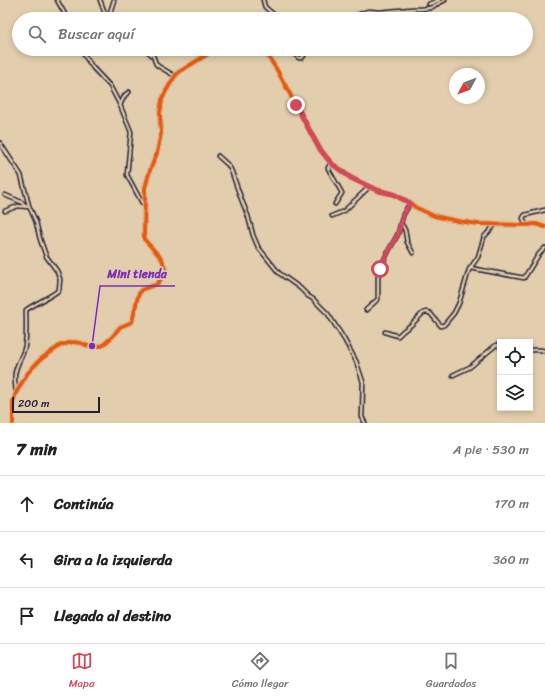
<!DOCTYPE html>
<html lang="es">
<head>
<meta charset="utf-8">
<style>
	body { margin:0; font-family:Sriracha,sans-serif; background:#f6f6f6; color:#202124 }
	.controls { position:absolute; right:12px; bottom:12px; display:grid; overflow:hidden; border-radius:0px; box-shadow:0 2px 6px #0003 }
	.controls button { width:36px; height:36px; display:grid; place-items:center; padding:0; border:0; border-bottom:1px solid #e0e0e0; background:#fff; color:#202124; font:20px sans-serif }
	.compass { position:absolute; left:449px; top:68px; width:36px; height:36px; border-radius:50%; background:#fff; box-shadow:0 2px 6px #0003; rotate:229deg }
	.scale { position:absolute; left:12px; bottom:10px; width:88px; box-sizing:border-box; padding-left:4px; border:2px solid #22223b; border-top:0; font-size:11px; line-height:14px; white-space:nowrap; color:#22223b; -webkit-text-stroke:3px #e2ceac; paint-order:stroke }
	.stop { position:absolute; width:12px; height:12px; margin:-9px; border:3px solid #d1495b; border-radius:50%; background:#fff }
	.stop.end { background:#d1495b; border-color:#fff; box-shadow:0 1px 4px #0008 }
	.list { margin:0; padding:0; list-style:none }
	h2 { display:flex; justify-content:space-between; align-items:center; height:52px; margin:0; padding:0 16px; font-size:17px }
	h2 small { font-size:13px; font-weight:400; color:#757577 }
	.list li { display:grid; grid-template-columns:26px 1fr auto; gap:12px; align-items:center; box-sizing:border-box; height:56px; padding:0 16px; border-top:1px solid #e0e0e0 }
	.list b { display:block; font-size:15px; white-space:nowrap }
	.list em { font-size:13px; font-style:normal; color:#757577 }
	.icon { flex:none; width:22px; height:22px; fill:none; stroke:currentColor; stroke-width:2; stroke-linecap:round; stroke-linejoin:round }
	.map { position:relative; flex:none; width:545px; height:423px; overflow:hidden }
	.search { position:absolute; background:#fff; box-shadow:0 2px 6px #0003; left:12px; right:12px; top:12px; height:44px; display:flex; align-items:center; gap:10px; box-sizing:border-box; padding:0 14px; border-radius:22px; color:#757577; font-size:15px }
	.sheet { height:220px; background:#fff }
	nav { display:flex; justify-content:space-around; align-items:center; box-sizing:border-box; height:56px; border-top:1px solid #e0e0e0; background:#fff; font-size:11px; color:#757577 }
	nav a { display:grid; justify-items:center; gap:2px }
	nav .on { color:#d1495b }
	.map>svg:first-child { display:block }
	.lines { fill:none; stroke-linecap:round; stroke-linejoin:round }
	.street-casing { stroke:#22223b; stroke-width:5.5 }
	.street { stroke:#e2ceac; stroke-width:2.5 }
	.cycleway-casing { stroke:#e2ceac; stroke-width:6 }
	.cycleway { stroke:#e8590c; stroke-width:4 }
	.route { stroke:#d1495b; stroke-width:5 }
	.leader { fill:none; stroke:#7b2cbf; stroke-width:1.5 }
	.callout-dot { fill:#7b2cbf; stroke:#e2ceac; stroke-width:1.5 }
	.callout-label { font-size:12px; text-anchor:middle; font-weight:bold; fill:#7b2cbf; stroke:#e2ceac; stroke-width:3.5; stroke-linejoin:round; paint-order:stroke }
</style>
</head>
<body>
<div class="map">
<svg width="545" height="423" viewBox="0 0 545 423">
	<rect width="100%" height="100%" fill="#e2ceac"/>
	<filter id="ink" filterUnits="userSpaceOnUse"><feTurbulence type="fractalNoise" baseFrequency=".025" numOctaves="2"/><feDisplacementMap in="SourceGraphic" scale="8" xChannelSelector="R" yChannelSelector="G"/><feConvolveMatrix kernelMatrix="1 2 1 2 8 2 1 2 1" color-interpolation-filters="sRGB"/></filter>
	<g filter="url(#ink)">
		<g class="lines">
			<!-- street casing -->
			<g class="street-casing">
				<g id="street">
					<polyline points="57,0 66,16 67,19"/>
					<polyline points="100,0 107,19"/>
					<polyline points="263,0 265,7 279,19"/>
					<polyline points="429,4 439,0"/>
					<polyline points="108,19 114,0"/>
					<polyline points="267,19 274,15"/>
					<polyline points="346,19 368,11 380,12 412,9 421,9 430,8 445,0"/>
					<polyline points="80,49 93,68 110,86 120,105 131,132 127,175 141,201 144,205"/>
					<polyline points="145,49 153,56 156,64 158,66 175,76"/>
					<polyline points="292,49 294,54 299,58 302,58 305,54 306,49"/>
					<polyline points="268,56 277,70 319,148 331,163 351,178 371,188 393,194 410,203 415,207 434,216 458,221 478,224 526,225 536,224 545,227"/>
					<polyline points="120,105 125,95 129,92"/>
					<path d="M0,143L21,175L29,206L36,222L40,239L46,256L57,271L60,279L59,290C49,298 36,303 26,310C26,322 27,333 25,345C24,355 16,364 15,374C14,380 16,387 16,393"/>
					<polyline points="218,156 228,165 231,170 242,201 248,216 253,235 258,247 279,273 300,288 308,296 313,299 328,314 344,339 356,361 363,382 362,417 365,423"/>
					<polyline points="331,163 328,168 330,172 342,193 335,204"/>
					<polyline points="5,195 21,202 26,206"/>
					<polyline points="5,211 18,206 29,207"/>
					<polyline points="332,216 344,211 367,189 370,188"/>
					<polyline points="401,223 405,230 407,242 413,253"/>
					<polyline points="526,225 523,218 525,215 545,210"/>
					<polyline points="470,268 524,278 539,254 545,248"/>
					<polyline points="366,310 378,299 378,277 380,269 388,252 398,234 403,215 410,203"/>
					<polyline points="385,332 398,336 403,331 411,325 423,313 426,312 430,313 441,326 444,325 454,313 459,303 469,270 478,257 484,237 494,226 495,224"/>
					<polyline points="530,350 541,350 545,351"/>
					<polyline points="453,375 470,367 496,345 500,346"/>
					<polyline points="13,423 13,402 16,393 27,374 33,367 41,359 61,345 73,342 81,343 88,346 102,346 113,336 120,327 132,322 138,296 141,290 157,284 166,273 162,259 144,239 145,188 150,170 157,153 161,133 160,113 162,100 166,91 175,76 179,72 216,49"/>
				</g>
			</g>
			<!-- street -->
			<use href="#street" class="street"/>
			<!-- cycleway casing -->
			<g class="cycleway-casing">
				<g id="cycleway">
					<polyline points="268,56 277,70 319,148 331,163 351,178 371,188 393,194 410,203 415,207 434,216 458,221 478,224 526,225 536,224 545,227"/>
					<polyline points="13,423 13,402 16,393 27,374 33,367 41,359 61,345 73,342 81,343 88,346 102,346 113,336 120,327 132,322 138,296 141,290 157,284 166,273 162,259 144,239 145,188 150,170 157,153 161,133 160,113 162,100 166,91 175,76 179,72 216,49"/>
				</g>
			</g>
			<!-- cycleway -->
			<use href="#cycleway" class="cycleway"/>
		</g>
	</g>
	<g class="lines" filter="url(#ink)">
		<!-- route -->
		<polyline class="route" points="296,105 319,148 331,163 351,178 379,191 393,194 410,203 403,215 398,234 388,252 380,269"/>
	</g>
	<!-- callouts -->
	<path class="leader" d="M92 346L100 286H175"/>
	<circle class="callout-dot" cx="92" cy="346" r="4"/>
	<g class="callout-label">
		<text x="137" y="278">Mini tienda</text>
	</g>
</svg>
<div class="controls">
<button><svg class="icon" aria-label="locate" viewBox="0 0 24 24"><circle cx="12" cy="12" r="6"/><path d="M12 2v4M12 18v4M2 12h4M18 12h4"/></svg></button>
<button><svg class="icon" aria-label="layers" viewBox="0 0 24 24"><path d="M12 4l9 5-9 5-9-5zM3 14l9 5 9-5"/></svg></button>
</div>
<svg class="compass" viewBox="-18 -18 36 36"><path d="M0-13l5 13h-10z" fill="#e53935"/><path d="M0 13l5-13h-10z" fill="#757577"/></svg>
<div class="scale">200 m</div>
<div class="stop" style="left:380px;top:269px"></div>
<div class="stop end" style="left:296px;top:105px"></div>
<div class="search"><svg class="icon" aria-label="search" viewBox="0 0 24 24"><circle cx="10" cy="10" r="6"/><path d="M15 15l6 6"/></svg>Buscar aquí</div>
</div>
<section class="sheet">
<h2>7 min<small>A pie · 530 m</small></h2>
<ul class="list">
<li><svg class="icon" aria-label="ahead" viewBox="0 0 24 24"><path d="M12 20V5M6 11l6-6 6 6"/></svg><div><b>Continúa</b></div><em>170 m</em></li>
<li><svg class="icon" aria-label="left" viewBox="0 0 24 24"><path d="M17 20v-9H6M10 6l-5 5 5 5"/></svg><div><b>Gira a la izquierda</b></div><em>360 m</em></li>
<li><svg class="icon" aria-label="arrive" viewBox="0 0 24 24"><path d="M6 21V4h12l-3 4 3 4H6"/></svg><div><b>Llegada al destino</b></div></li>
</ul>
</section>
<nav>
<a class="on"><svg class="icon" aria-label="map" viewBox="0 0 24 24"><path d="M3 6l6-2 6 2 6-2v14l-6 2-6-2-6 2zM9 4v14M15 6v14"/></svg>Mapa</a>
<a><svg class="icon" aria-label="directions" viewBox="0 0 24 24"><path d="M12 3l9 9-9 9-9-9zM9 14v-3h6M13 9l2 2-2 2"/></svg>Cómo llegar</a>
<a><svg class="icon" aria-label="saved" viewBox="0 0 24 24"><path d="M7 4h10v16l-5-4-5 4z"/></svg>Guardados</a>
</nav>
</body>
</html>
